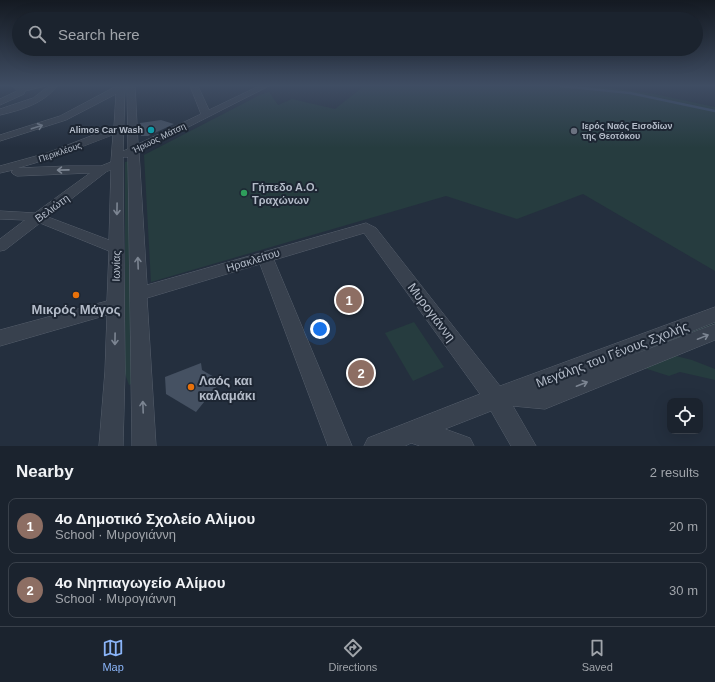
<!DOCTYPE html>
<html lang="en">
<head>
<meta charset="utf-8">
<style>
	body { margin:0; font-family:Helvetica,sans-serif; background:#282f3a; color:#f1f3f6 }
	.controls { position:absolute; right:12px; bottom:12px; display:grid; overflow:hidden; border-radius:8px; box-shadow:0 4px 16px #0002 }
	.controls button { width:36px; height:36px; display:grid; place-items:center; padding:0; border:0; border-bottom:1px solid #39404a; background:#1b232e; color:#f1f3f6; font:20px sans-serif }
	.you { position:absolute; left:320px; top:329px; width:14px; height:14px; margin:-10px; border:3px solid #fff; border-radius:50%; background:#1a73e8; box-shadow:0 0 0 6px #1a73e833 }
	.badge { display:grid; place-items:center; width:26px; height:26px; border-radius:50%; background:#8ab4f8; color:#fff; font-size:13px; font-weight:700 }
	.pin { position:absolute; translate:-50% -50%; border:2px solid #fff; box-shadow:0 1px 4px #0006 }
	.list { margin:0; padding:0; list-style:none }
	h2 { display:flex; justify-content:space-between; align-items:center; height:52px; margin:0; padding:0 16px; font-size:17px }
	h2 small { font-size:13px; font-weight:400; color:#a0a4aa }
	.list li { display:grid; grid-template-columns:26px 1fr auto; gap:12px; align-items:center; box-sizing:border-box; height:56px; margin:0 8px 8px; padding:0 8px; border:1px solid #39404a; border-radius:8px }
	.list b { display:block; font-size:15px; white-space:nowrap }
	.list p { margin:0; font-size:13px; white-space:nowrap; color:#a0a4aa }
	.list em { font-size:13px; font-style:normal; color:#a0a4aa }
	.icon { flex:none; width:22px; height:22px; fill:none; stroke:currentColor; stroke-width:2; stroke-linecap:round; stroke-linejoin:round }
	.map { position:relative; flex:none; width:715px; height:446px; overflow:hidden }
	.search { position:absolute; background:#1b232e; box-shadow:0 4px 16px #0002; left:12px; right:12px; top:12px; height:44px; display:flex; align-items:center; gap:10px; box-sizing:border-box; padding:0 14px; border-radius:22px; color:#a0a4aa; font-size:15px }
	.sheet { height:180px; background:#1b232e }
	nav { display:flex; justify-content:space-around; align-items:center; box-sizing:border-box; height:56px; border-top:1px solid #39404a; background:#1b232e; font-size:11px; color:#a0a4aa }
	nav a { display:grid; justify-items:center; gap:2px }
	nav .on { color:#8ab4f8 }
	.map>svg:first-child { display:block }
	.green { fill:#263c3f }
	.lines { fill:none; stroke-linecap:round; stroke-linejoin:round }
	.stream { stroke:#394c67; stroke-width:2.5 }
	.building { fill:#455162 }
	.minor-casing { stroke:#565f6c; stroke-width:1 }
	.minor { fill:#38414e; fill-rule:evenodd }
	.oneway { stroke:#7c8592 }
	.culture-dot { fill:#0f9aa8; stroke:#1d2633; stroke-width:1.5 }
	.worship-dot { fill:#6b7280; stroke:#1d2633; stroke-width:1.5 }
	.leisure-dot { fill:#2e9e5b; stroke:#1d2633; stroke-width:1.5 }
	.food-dot { fill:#e8710a; stroke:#1d2633; stroke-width:1.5 }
	.labels { text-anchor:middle; stroke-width:4; stroke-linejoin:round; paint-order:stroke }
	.far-poi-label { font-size:9px; font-weight:bold; fill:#b4bcc9; stroke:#1d2633; text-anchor:start }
	.far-street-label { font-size:9px; fill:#b4bcc9; stroke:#1d2633 }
	.poi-label { font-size:11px; font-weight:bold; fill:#b4bcc9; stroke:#1d2633; text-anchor:start }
	.street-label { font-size:11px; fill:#b4bcc9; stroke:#1d2633 }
	.near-poi-label { font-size:13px; font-weight:bold; fill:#b4bcc9; stroke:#1d2633 }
	.near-street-label { font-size:13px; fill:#b4bcc9; stroke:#1d2633 }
</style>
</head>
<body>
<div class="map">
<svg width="715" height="446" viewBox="0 0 715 446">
	<rect width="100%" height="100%" fill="#242f3e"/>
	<!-- green -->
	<g class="green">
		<polygon points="364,86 594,86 654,94 715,107 715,271 583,194 517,219 446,196 151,282 144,155 260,95 269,92 278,105 292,99 335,109"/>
		<polygon points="130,161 134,383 129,385 125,374 125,162"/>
		<polygon points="414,322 444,367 413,381 385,333"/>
		<polygon points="715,323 715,328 656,351 692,360 715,369 715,380 680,372 669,376 616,359"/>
	</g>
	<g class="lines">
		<!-- stream -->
		<polyline class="stream" points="561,86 630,93 715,111"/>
	</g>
	<!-- building -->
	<g class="building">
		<polygon points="161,120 174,124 148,136 141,136 140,123"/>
		<polygon points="201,363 202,370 221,381 196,412 166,394 165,377"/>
	</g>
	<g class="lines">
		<!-- minor casing -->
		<g class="minor-casing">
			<g id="minor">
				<polygon points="13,86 45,86 25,91 24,94 0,105 0,99 17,91"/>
				<path d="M49,86H57C43,104 21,110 0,115V109L33,98Z"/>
				<path d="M117,86H125L123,151L128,149L127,86H135L138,144L201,114L190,86H198L209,110L259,86H269L139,152L147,285L366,223L376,228L500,386L715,307V322L630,356L715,324V340L545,409L513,406L536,446H511L491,411L445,429L470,438L474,446H420L411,443L405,446H364L368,438L480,394L364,233L274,260L352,446H328L260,264L147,298L156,446H132L128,157H123L125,371L123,446H99L105,371L107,315L0,346V330L107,301L109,251L40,223L5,250L0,251V239L25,220L0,219V211L35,213L90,173L17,176L13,174L11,172L13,170L0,173V166L47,153L114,127L116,94L66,120L0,141V135L60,116ZM113,135L111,162L101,166H68L18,168L55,157ZM111,170L109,240L48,217L106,172Z"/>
			</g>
		</g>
		<!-- minor -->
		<use href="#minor" class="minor"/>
	</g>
	<!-- one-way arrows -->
	<defs><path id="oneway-shaft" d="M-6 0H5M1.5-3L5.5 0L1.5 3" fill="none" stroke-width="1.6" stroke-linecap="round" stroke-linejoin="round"/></defs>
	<g class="oneway">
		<use href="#oneway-shaft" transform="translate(37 127) rotate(-18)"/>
		<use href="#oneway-shaft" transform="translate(63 170) rotate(179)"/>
		<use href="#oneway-shaft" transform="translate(117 209) rotate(91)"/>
		<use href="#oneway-shaft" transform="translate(138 263) rotate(-92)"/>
		<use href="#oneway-shaft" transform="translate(703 337) rotate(-22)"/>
		<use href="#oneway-shaft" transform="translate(115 339) rotate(91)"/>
		<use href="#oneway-shaft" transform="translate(582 384) rotate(-21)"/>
		<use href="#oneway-shaft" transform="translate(143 407) rotate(-92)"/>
	</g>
	<!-- sky -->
	<linearGradient id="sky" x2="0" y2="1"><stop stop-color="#141a22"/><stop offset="0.58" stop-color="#3f4d63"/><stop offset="1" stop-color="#3f4d63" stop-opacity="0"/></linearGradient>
	<rect width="715" height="148" fill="url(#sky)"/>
	<!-- markers -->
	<circle class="culture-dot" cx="151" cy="130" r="4"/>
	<circle class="worship-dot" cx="574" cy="131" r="4"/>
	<circle class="leisure-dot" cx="244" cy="193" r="4"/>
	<g class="food-dot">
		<circle cx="76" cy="295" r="4"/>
		<circle cx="191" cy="387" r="4"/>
	</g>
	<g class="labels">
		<!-- far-poi labels -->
		<g class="far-poi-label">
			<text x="582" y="129">Ιερός Ναός Εισοδίων<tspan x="582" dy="10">της Θεοτόκου</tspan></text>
			<text x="143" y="133" text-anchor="end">Alimos Car Wash</text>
		</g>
		<!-- far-street labels -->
		<g class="far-street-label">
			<text transform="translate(159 138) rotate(-26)" y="3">Ήρωος Μάτση</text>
			<text transform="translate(60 152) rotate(-19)" y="3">Περικλέους</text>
		</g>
		<!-- poi labels -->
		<g class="poi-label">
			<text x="252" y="191">Γήπεδο Α.Ο.<tspan x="252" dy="13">Τραχώνων</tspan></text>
		</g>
		<!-- street labels -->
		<g class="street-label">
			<text transform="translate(52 208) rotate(-36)" y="4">Βελιώτη</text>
			<text transform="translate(253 260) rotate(-17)" y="4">Ηρακλείτου</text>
			<text transform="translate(116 266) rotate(-89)" y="4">Ιωνίας</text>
		</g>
		<!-- near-poi labels -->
		<g class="near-poi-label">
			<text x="76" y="314">Μικρός Μάγος</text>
			<text x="199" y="385" text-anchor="start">Λαός και<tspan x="199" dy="15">καλαμάκι</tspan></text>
		</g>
		<!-- near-street labels -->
		<g class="near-street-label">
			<text transform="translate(432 312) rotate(53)" y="5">Μυρογιάννη</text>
			<text transform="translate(612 354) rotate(-21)" y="5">Μεγάλης του Γένους Σχολής</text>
		</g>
	</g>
</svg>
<div class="controls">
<button><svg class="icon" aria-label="locate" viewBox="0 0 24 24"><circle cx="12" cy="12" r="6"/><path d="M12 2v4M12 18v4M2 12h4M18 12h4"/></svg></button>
</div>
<div class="you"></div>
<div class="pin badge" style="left:349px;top:300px;background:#8d6e63">1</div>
<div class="pin badge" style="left:361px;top:373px;background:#8d6e63">2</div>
<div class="search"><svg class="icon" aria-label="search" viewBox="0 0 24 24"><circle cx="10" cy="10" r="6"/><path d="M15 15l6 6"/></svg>Search here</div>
</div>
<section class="sheet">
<h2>Nearby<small>2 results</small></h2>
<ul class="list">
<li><span class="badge" style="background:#8d6e63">1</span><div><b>4ο Δημοτικό Σχολείο Αλίμου</b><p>School · Μυρογιάννη</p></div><em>20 m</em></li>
<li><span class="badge" style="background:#8d6e63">2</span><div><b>4ο Νηπιαγωγείο Αλίμου</b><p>School · Μυρογιάννη</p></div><em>30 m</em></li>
</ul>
</section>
<nav>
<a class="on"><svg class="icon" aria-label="map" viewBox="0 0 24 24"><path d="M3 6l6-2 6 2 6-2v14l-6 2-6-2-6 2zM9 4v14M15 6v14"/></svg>Map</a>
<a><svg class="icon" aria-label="directions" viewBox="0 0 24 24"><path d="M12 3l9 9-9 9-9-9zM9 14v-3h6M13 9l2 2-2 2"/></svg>Directions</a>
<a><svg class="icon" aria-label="saved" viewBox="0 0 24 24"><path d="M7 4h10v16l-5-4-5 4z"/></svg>Saved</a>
</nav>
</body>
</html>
